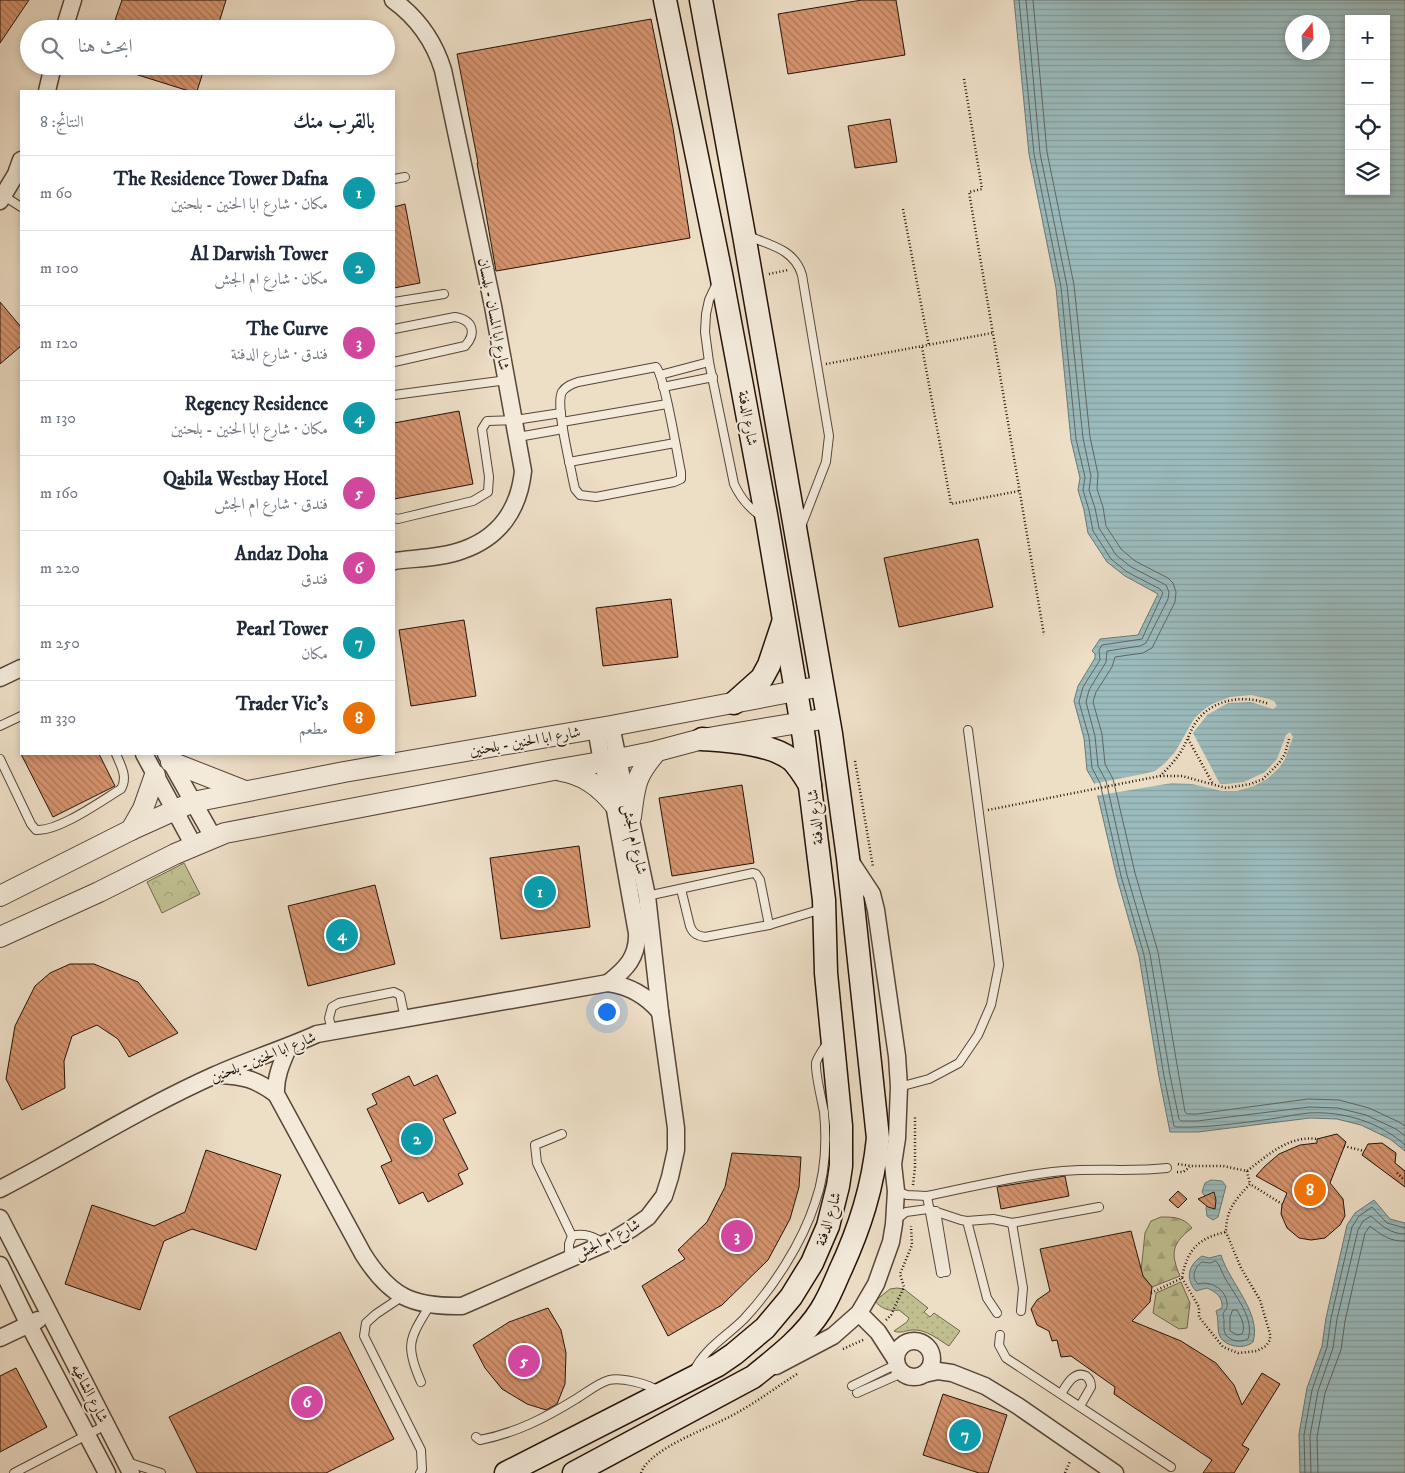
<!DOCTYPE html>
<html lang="ar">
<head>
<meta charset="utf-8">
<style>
	body { margin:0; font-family:"IM FELL DW Pica",Amiri,serif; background:#f2f2f3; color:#1f2937; direction:rtl }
	.controls { position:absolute; right:15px; top:15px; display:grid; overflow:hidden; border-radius:0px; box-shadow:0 2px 8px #0003 }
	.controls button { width:45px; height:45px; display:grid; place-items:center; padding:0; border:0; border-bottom:1px solid #e0e1e3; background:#fff; color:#1f2937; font:25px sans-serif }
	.compass { position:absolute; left:1285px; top:15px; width:45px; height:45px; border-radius:50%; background:#fff; box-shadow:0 2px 8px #0003; rotate:18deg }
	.you { position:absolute; left:606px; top:1011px; width:18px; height:18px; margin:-12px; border:4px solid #fff; border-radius:50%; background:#1a73e8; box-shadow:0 0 0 8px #1a73e833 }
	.badge { display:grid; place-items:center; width:32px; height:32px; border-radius:50%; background:#8f2418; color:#fff; font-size:16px; font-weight:700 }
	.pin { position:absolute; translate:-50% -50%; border:2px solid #fff; box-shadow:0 1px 5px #0006 }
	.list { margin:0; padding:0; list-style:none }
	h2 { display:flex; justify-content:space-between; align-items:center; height:65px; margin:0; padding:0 20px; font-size:21px }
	h2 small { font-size:16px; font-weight:400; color:#747a83 }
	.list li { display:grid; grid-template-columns:32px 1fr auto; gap:15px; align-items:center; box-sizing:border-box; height:75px; padding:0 20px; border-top:1px solid #e0e1e3 }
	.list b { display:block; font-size:19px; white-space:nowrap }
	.list p { margin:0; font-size:16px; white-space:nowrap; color:#747a83 }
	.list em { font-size:16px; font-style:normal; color:#747a83 }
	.icon { flex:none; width:28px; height:28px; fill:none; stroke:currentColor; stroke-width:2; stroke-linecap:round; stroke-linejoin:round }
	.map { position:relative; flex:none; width:1405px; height:1473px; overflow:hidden; direction:ltr }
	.search { position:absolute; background:#fff; box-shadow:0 2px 8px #0003; left:20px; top:20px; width:375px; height:55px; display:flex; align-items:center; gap:12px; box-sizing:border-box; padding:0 18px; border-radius:28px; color:#747a83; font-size:19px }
	.panel { position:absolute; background:#fff; box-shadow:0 2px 8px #0003; left:20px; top:90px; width:375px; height:665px; border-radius:0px; direction:rtl }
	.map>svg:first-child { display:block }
	.grass { fill:url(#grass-dots); stroke:#71694c }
	.forest { fill:url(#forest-firs); stroke:#71694c }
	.park { fill:url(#park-crowns); stroke:#71694c }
	.water { fill:url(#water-rules); stroke:#6b7875; fill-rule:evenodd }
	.pier { fill:#eddec6 }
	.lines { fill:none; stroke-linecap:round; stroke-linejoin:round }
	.shore { stroke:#5f6762; stroke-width:1 }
	.building { fill:url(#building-back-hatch); stroke:#231308 }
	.service-casing { stroke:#564638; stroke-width:10 }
	.minor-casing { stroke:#564638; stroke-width:19 }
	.tertiary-casing { stroke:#564638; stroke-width:22 }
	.secondary-casing { stroke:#231308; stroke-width:25 }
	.path { stroke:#231308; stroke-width:2.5; stroke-dasharray:1 2.5; stroke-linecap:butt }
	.service { stroke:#f3eada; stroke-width:8 }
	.minor { stroke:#f3eada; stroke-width:16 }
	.tertiary { stroke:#f3eada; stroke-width:20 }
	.secondary { stroke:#f3eada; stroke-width:22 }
	.labels { text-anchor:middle; stroke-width:4; stroke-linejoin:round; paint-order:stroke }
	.street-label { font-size:15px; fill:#231308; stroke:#f3eada }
</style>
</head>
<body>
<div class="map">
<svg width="1405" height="1473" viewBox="0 0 1405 1473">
	<defs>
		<pattern id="grass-dots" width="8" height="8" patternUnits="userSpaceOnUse" patternTransform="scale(1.25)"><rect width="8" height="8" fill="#bfbf90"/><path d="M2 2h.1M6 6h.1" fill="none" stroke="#a4a37b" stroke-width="1.8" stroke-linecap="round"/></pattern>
		<pattern id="forest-firs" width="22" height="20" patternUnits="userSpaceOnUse" patternTransform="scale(1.25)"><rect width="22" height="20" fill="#bfbf90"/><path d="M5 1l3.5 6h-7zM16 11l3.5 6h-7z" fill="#a4a37b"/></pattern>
		<pattern id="park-crowns" width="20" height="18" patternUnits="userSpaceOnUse" patternTransform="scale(1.25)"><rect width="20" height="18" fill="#bfbf90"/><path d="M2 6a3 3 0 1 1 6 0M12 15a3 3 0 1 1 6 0" fill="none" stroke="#a4a37b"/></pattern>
		<pattern id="water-rules" width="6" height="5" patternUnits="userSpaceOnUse" patternTransform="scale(1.25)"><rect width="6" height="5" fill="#9bbbbd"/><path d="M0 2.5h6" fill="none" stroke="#85a0a1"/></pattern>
		<pattern id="building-back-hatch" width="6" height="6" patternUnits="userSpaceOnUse" patternTransform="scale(1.25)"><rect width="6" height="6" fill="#d6946f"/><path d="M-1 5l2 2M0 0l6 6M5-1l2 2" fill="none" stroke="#ad7859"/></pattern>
	</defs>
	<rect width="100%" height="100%" fill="#eddec6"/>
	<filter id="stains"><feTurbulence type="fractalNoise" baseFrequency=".004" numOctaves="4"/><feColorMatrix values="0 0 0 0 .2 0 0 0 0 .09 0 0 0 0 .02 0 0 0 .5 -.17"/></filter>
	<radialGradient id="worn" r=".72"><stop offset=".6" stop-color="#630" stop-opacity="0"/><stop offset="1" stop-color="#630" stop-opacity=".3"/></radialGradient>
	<!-- grass -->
	<path class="grass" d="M897,1288L904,1289L928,1308L924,1312L930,1317L934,1313L960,1331L949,1346C939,1340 926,1329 913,1330C906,1330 901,1334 894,1331L907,1322L909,1318L899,1310C890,1312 880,1308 875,1301L890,1289Z"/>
	<!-- forest -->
	<g class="forest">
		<path d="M1161,1217C1173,1217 1184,1217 1192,1228C1172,1243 1170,1253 1180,1276L1152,1287L1143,1276L1141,1271L1145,1233L1151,1221Z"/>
		<polygon points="1181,1282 1190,1303 1187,1328 1179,1329 1153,1313 1156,1293"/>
	</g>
	<!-- park -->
	<polygon class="park" points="184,863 200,894 162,913 147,882"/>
	<!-- water -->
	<g class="water">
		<path d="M1014,0H1405V1151L1390,1139L1361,1125L1337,1119L1310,1118L1198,1132H1170L1159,1077L1139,956L1117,878L1095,784L1087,770L1084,738L1074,701L1078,686L1095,658V654L1092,651L1100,639L1138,635L1158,594L1125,576L1107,562L1088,533L1084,510L1078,490L1080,478L1071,440L1056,288L1029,154ZM1349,19H1386V191H1349ZM1292,22H1322V52H1292Z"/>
		<polygon points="1211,1180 1222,1181 1226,1186 1218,1217 1213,1220 1207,1216 1206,1208 1209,1198 1204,1195 1202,1192 1205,1183"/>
		<polygon points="1374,1200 1390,1219 1405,1223 1405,1473 1300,1473 1299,1434 1307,1388 1322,1346 1326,1318 1347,1225 1355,1213"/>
		<path d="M1221,1255C1229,1282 1262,1313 1253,1342C1244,1350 1223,1347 1219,1334C1217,1326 1219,1319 1216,1311L1222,1308C1223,1297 1216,1292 1207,1288L1196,1291C1185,1279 1188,1265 1202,1256L1209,1258Z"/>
	</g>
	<!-- pier -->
	<polygon class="pier" points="1251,695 1269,699 1274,701 1277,706 1273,709 1251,702 1228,703 1207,715 1193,733 1220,784 1226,784 1244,782 1265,772 1277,759 1286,735 1290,732 1293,737 1285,759 1279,768 1267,779 1254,786 1237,791 1222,791 1192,784 1172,783 1095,796 1092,784 1143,774 1155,771 1165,763 1175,752 1194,719 1202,711 1212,704 1230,697"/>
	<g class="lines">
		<!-- shore -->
		<g class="shore">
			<path d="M1019,0L1034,154L1061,287L1076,439L1085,477L1083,490L1089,510L1093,531L1111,559L1127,572L1160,589L1163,593L1142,639L1102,645L1099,650L1100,660L1083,687L1079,702L1089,737L1092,768L1100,783L1121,876L1144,955L1164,1076L1174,1126L1176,1127C1208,1128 1240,1123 1271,1119C1284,1117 1297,1114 1309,1113C1343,1111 1380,1122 1405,1145"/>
			<polyline points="1026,0 1040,153 1067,286 1083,438 1091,476 1089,490 1095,508 1099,528 1116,555 1131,567 1166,585 1169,592 1168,599 1146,643 1140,646 1107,651 1106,662 1089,690 1086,702 1095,736 1098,766 1106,781 1127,875 1150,954 1170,1075 1179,1119 1181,1121 1197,1121 1309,1107 1338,1108 1366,1115 1396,1129 1405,1136"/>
			<polyline points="1033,0 1047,152 1074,285 1090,437 1098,474 1097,489 1103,507 1106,526 1121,549 1135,561 1168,578 1173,583 1176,592 1175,602 1152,648 1143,653 1115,657 1112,667 1096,692 1093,702 1102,734 1105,764 1113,779 1135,873 1158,952 1185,1112 1187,1114 1197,1114 1308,1099 1339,1100 1369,1108 1399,1122 1405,1126"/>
			<path d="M1216,1261C1220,1265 1222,1273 1225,1278C1235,1296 1255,1318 1248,1339C1244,1341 1238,1342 1233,1340C1223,1336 1224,1331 1224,1321C1224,1320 1223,1314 1223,1314C1225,1309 1228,1309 1227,1303C1226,1290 1211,1280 1198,1284C1191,1278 1194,1267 1202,1262L1210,1263Z"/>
			<path d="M1233,1310H1237C1241,1317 1246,1327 1242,1334L1237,1335L1230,1331V1317Z"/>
			<polyline points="1305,1473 1304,1435 1312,1390 1327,1347 1331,1318 1352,1227 1359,1216 1372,1207 1387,1223 1405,1228"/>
			<path d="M1311,1473L1310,1436L1318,1391L1333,1348L1337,1319L1358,1230L1363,1221L1371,1216C1381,1225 1390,1234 1405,1234"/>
			<path d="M1318,1473L1317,1437L1325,1393L1341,1350L1345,1321L1365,1233L1370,1226C1381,1235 1391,1242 1405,1241"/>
		</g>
	</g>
	<!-- building -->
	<g class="building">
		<polygon points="0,0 29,0 0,43"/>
		<polygon points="122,0 226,0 217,29 112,29"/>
		<polygon points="862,0 896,0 905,55 788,74 778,14"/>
		<polygon points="651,19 673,128 690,238 496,271 477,163 478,163 457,54"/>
		<polygon points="119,66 205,66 197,91 189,91 119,69"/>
		<polygon points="890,119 897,162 855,168 848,126"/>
		<polygon points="405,204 420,283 394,288 394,207"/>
		<polygon points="0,302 21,327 21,346 0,364"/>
		<polygon points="459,411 473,484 394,499 394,423"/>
		<polygon points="978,539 993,607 899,627 884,558"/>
		<polygon points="671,599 678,657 603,666 596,608"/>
		<polygon points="464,620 476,696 411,706 399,630"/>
		<polygon points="21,754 99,754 115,786 53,817"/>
		<polygon points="742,785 754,863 672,876 659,798"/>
		<polygon points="579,846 590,927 501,939 490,858"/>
		<polygon points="375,885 395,964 308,986 288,906"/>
		<polygon points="70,964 94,964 138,982 178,1033 129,1057 118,1039 97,1025 72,1036 64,1061 65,1088 22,1110 6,1079 15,1026 35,986 50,973"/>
		<polygon points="437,1075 456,1113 443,1119 468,1169 458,1174 463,1184 428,1202 423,1192 399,1204 381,1166 392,1161 367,1109 377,1104 372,1094 409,1076 414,1086"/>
		<polygon points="1337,1134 1346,1142 1330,1183 1343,1199 1345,1216 1340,1225 1325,1238 1311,1240 1299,1238 1287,1228 1281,1214 1282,1205 1287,1193 1256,1176 1265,1166 1279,1154 1300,1145 1317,1143 1317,1139"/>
		<polygon points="1382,1143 1396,1153 1395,1163 1405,1171 1405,1187 1362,1155 1368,1144"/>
		<polygon points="206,1150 281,1175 256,1250 192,1229 164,1241 140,1310 65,1284 92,1205 154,1226 185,1212"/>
		<polygon points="732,1153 801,1157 799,1187 790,1219 768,1260 722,1305 668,1336 642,1286 685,1259 678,1250 707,1222 725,1187"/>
		<polygon points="1065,1176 1069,1196 1001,1209 997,1187"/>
		<polygon points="1178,1191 1187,1199 1178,1208 1169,1200"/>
		<polygon points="1214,1192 1216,1200 1215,1209 1208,1207 1198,1199"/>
		<polygon points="1131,1231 1143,1276 1152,1287 1150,1302 1132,1321 1181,1341 1216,1363 1234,1385 1242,1405 1262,1373 1280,1384 1242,1445 1249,1449 1234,1473 1203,1473 1212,1460 1114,1394 1115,1387 1071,1356 1061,1357 1057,1340 1052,1341 1049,1331 1037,1325 1031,1309 1037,1300 1050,1291 1040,1249"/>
		<polygon points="548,1308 561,1330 566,1353 565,1384 557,1404 546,1410 527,1404 502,1389 485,1368 473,1345 509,1322"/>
		<polygon points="340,1332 394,1439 326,1473 197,1473 169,1417"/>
		<polygon points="16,1368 47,1427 0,1452 0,1376"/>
		<polygon points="943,1394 1007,1415 988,1473 979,1473 923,1455"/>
	</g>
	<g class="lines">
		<!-- service casing -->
		<g class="service-casing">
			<g id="service">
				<polyline points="394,179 405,177"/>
				<polyline points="4,196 21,207"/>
				<path d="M748,236C771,245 795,250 802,275L829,436L826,462L802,524"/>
				<path d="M717,283L709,300L706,314L705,332L709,362L734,484C741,499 749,508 762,517"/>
				<polyline points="394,302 444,294"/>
				<path d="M394,329L455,317C473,320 477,333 465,346L394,362"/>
				<path d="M656,367C665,377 677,454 681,472V479L674,482L596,497L580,495L575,489L573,480C570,463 555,405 562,392C566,386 572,384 578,382Z"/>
				<polyline points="660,375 709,362"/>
				<polyline points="663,387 713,377"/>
				<polyline points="394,395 507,380"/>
				<polyline points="562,422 667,404"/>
				<polyline points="518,437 563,429"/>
				<polyline points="569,462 675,443"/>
				<polyline points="394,518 398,519 473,501 488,492 489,477 482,429 487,421 515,420 561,413"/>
				<polyline points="0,726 21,716"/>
				<path d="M0,759L31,824L36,830C58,832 101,801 121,789C128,777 121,766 116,754"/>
				<path d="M681,889L690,926C693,934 698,936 705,937L769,925L822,909"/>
				<polyline points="647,896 753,873 756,874 760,880 769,925"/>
				<polyline points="332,1031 329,1018 332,1007 339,1003 394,992 400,995 405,1019"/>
				<polyline points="899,1087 929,1079 959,1063 978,1035 991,1005 999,965 968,730"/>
				<polyline points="562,1134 535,1145 537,1163 572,1236"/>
				<path d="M896,1191L907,1195L927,1196C972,1187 1018,1175 1063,1171C1098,1168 1132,1172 1167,1168"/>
				<polyline points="927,1196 941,1273"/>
				<polyline points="936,1211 946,1272"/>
				<polyline points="896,1220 906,1212 928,1209 961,1220 967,1221 993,1219 1012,1223 1099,1207"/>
				<polyline points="967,1221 987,1298 997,1313"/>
				<polyline points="1012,1223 1023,1288 1021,1311"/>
				<path d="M569,1259V1244L572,1236C583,1233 595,1236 603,1244"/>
				<polyline points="403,1296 376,1314 366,1323 364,1336 421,1450 422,1470 420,1473"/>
				<polyline points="1000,1335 999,1345 1006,1358 1171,1467"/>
				<path d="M694,1371C704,1349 727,1336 744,1319C773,1288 802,1243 815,1203C825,1175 827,1142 824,1112C822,1101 815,1073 816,1063C817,1057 824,1049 827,1043"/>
				<path d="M421,1382C404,1344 410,1338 430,1305"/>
				<polyline points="852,1386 897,1364"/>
				<polyline points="857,1393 902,1373"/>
				<path d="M1061,1394C1066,1386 1074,1370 1086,1376C1090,1379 1091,1383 1091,1387L1080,1406"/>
				<path d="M476,1437L480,1440C516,1433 545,1418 576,1399C586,1393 598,1383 609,1380C621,1377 649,1384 658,1391"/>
				<polyline points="127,1462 161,1473"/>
				<polyline points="14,1473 106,1425"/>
			</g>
		</g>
		<!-- minor casing -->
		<g class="minor-casing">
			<g id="minor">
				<path d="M393,0C418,18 434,41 443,70L493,306L523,471C519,509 500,537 463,550C442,558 416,558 394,561"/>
				<polyline points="64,29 73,0"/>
				<polyline points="47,91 53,66"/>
				<polyline points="0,201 16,174 21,160"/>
				<polyline points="0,678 21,668"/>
				<path d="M596,728L602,762L614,804L637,933C638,957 626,969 608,983"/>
				<polyline points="144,754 194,846"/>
				<polyline points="166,754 213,837"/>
				<path d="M289,1046C282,1062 275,1077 276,1094L363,1254C390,1297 412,1307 462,1306L613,1240L631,1229L648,1217L664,1196L670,1177L676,1150V1128L660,1012L647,896L611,726"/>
				<path d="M218,1075C244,1076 255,1079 276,1094"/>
				<path d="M0,1189C72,1152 141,1108 215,1075C248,1060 284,1049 317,1034L608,983C630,986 646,995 660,1012"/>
				<polyline points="0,1218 131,1473"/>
				<polyline points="0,1265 29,1325 107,1473"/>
				<polyline points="859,1313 878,1332 896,1360"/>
				<polyline points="0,1338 38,1320"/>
				<circle cx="914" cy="1359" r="18"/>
				<polyline points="776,1366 833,1336 859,1313 876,1284 891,1242 894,1224 896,1191 893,1164 897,1138 899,1087 897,1056 876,910 872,894 849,859"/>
				<polyline points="924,1374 938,1371 952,1373 985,1386 1018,1406 1115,1473"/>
			</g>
		</g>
		<!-- tertiary casing -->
		<g class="tertiary-casing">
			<g id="tertiary">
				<polyline points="171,762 245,791"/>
				<path d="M561,771C584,775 599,786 614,804"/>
				<path d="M631,817C635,785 635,776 657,751"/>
				<polyline points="131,830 143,809 155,775"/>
				<polyline points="0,896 131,830 193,802 344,772 611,726 822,686"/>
				<polyline points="0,937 99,892 175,854 225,833 554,770 618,759 657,751 702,739 828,718"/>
			</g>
		</g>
		<!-- secondary casing -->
		<g class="secondary-casing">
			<g id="secondary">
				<polyline points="734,703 762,678 769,665 783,623"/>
				<path d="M702,739C729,741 770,743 792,760C799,767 805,777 810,785"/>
				<polyline points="506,1473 718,1365 734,1354 765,1328 791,1297 812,1263 828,1226 838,1186 841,1166 841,1126 826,973 824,900 804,738 767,520 721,274 665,0"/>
				<path d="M574,1473L753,1377C778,1357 804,1337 821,1310C828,1299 834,1285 839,1273C860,1228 873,1187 878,1138L848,858L831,734L744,235L701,0"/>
			</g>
		</g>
		<!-- path -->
		<g class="path">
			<polyline points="964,79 982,189 969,192 1044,635"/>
			<polyline points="903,209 929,346"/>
			<polyline points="769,274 788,270"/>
			<polyline points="922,347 951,504 1019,491"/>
			<polyline points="826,364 992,333"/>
			<polyline points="1188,739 1213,784"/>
			<polyline points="855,761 873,867"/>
			<polyline points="1160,776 1182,776 1226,788 1251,784 1263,779 1279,763 1285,754 1289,739"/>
			<path d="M988,810L1160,776C1167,769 1175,761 1180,753C1186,744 1189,734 1194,725C1210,699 1243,694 1269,704"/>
			<polyline points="1344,1146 1364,1151"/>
			<path d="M1178,1164L1191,1166H1223L1247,1171C1268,1155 1289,1135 1317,1139"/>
			<polyline points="1247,1171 1250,1184"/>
			<polyline points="1177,1172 1183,1172 1190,1167"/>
			<polyline points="1397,1173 1403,1179"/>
			<polyline points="913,1185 915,1167 915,1116"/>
			<polyline points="1182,1278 1199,1307 1199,1317 1223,1347 1238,1353 1257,1351 1266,1346 1270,1340 1270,1334 1260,1300 1241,1268 1226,1232"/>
			<path d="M1151,1293L1182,1278C1187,1249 1199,1238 1226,1232C1226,1210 1235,1200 1250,1184L1282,1204"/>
			<polyline points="886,1320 891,1315 904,1287 900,1274 912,1245 911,1226"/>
			<polyline points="843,1349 865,1339"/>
			<path d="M641,1473C649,1449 709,1428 731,1416C754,1404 775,1388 797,1374"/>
			<polyline points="1065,1473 1070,1461"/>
		</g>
		<!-- service -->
		<use href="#service" class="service"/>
		<!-- minor -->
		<use href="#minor" class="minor"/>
		<!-- tertiary -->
		<use href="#tertiary" class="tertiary"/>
		<!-- secondary -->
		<use href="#secondary" class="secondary"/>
	</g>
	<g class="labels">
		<!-- street labels -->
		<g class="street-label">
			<text transform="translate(494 314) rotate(79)" y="5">شارع ابا المسان - بلمسان</text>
			<text transform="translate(748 418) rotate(80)" y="5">شارع الدفنة</text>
			<text transform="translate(525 741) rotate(-10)" y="5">شارع ابا الحنين - بلحنين</text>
			<text transform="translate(815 817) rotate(-96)" y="5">شارع الدفنة</text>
			<text transform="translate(635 839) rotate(78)" y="5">شارع ام الجش</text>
			<text transform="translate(263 1057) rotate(-22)" y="5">شارع ابا الحنين - بلحنين</text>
			<text transform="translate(828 1219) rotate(-73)" y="5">شارع الدفنة</text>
			<text transform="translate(607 1239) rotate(-27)" y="5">شارع ام الجش</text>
			<text transform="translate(90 1393) rotate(63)" y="5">شارع الشاغيه</text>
		</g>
	</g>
	<rect width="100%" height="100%" filter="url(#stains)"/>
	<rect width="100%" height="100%" fill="url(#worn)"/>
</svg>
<div class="controls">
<button>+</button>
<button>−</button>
<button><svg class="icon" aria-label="locate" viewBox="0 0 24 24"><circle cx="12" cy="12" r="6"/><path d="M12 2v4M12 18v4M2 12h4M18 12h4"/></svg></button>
<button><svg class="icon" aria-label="layers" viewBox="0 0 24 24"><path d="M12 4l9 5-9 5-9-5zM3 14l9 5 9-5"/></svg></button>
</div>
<svg class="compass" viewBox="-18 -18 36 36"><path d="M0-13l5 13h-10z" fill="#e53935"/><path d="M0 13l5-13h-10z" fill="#747a83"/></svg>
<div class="you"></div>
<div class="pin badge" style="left:540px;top:892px;background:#0f9aa8">1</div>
<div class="pin badge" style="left:417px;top:1139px;background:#0f9aa8">2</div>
<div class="pin badge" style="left:737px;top:1236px;background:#d1479c">3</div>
<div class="pin badge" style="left:342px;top:935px;background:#0f9aa8">4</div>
<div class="pin badge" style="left:524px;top:1361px;background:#d1479c">5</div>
<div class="pin badge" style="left:307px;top:1402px;background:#d1479c">6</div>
<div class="pin badge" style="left:965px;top:1435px;background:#0f9aa8">7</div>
<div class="pin badge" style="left:1310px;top:1190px;background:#e8710a">8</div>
<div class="search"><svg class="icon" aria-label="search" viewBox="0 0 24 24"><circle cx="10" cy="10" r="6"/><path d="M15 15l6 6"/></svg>ابحث هنا</div>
<section class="panel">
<h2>بالقرب منك<small>النتائج: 8</small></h2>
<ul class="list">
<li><span class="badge" style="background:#0f9aa8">1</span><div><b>The Residence Tower Dafna</b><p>مكان · شارع ابا الحنين - بلحنين</p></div><em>60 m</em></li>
<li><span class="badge" style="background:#0f9aa8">2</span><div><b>Al Darwish Tower</b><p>مكان · شارع ام الجش</p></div><em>100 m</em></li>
<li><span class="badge" style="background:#d1479c">3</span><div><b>The Curve</b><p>فندق · شارع الدفنة</p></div><em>120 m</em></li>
<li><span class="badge" style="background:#0f9aa8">4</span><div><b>Regency Residence</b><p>مكان · شارع ابا الحنين - بلحنين</p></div><em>130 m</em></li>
<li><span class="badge" style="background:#d1479c">5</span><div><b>Qabila Westbay Hotel</b><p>فندق · شارع ام الجش</p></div><em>160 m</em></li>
<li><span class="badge" style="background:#d1479c">6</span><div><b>Andaz Doha</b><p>فندق</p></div><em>220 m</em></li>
<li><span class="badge" style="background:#0f9aa8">7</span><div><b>Pearl Tower</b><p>مكان</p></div><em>250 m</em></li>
<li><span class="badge" style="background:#e8710a">8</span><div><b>Trader Vic's</b><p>مطعم</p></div><em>330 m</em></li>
</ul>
</section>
</div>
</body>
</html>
